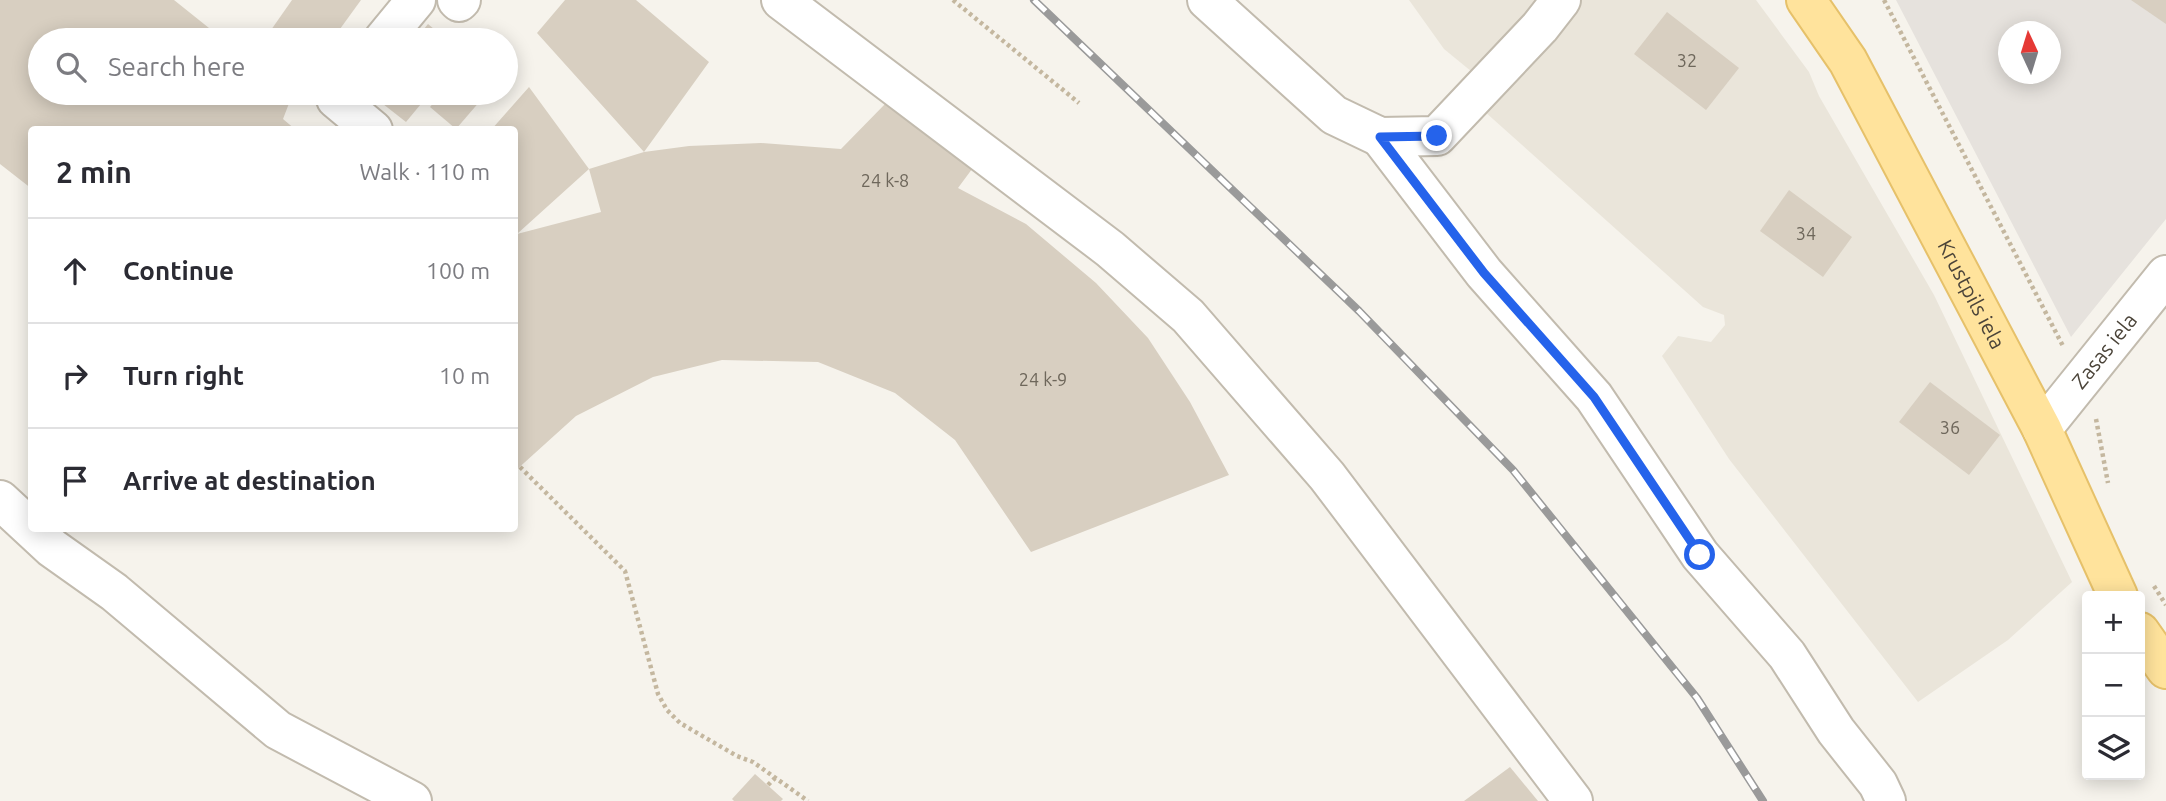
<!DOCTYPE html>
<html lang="en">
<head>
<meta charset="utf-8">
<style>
	body { margin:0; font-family:Ubuntu,sans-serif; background:#f7f7f7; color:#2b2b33 }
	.controls { position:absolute; right:21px; bottom:21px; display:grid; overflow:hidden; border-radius:7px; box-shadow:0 4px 18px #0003 }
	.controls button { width:63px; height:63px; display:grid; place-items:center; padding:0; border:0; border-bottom:2px solid #e1e1e2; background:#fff; color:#2b2b33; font:35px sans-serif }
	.compass { position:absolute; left:1998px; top:21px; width:63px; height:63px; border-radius:50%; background:#fff; box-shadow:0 4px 18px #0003; rotate:356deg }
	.stop { position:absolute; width:21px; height:21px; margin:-16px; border:5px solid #2563eb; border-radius:50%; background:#fff }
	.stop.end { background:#2563eb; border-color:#fff; box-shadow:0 2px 7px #0008 }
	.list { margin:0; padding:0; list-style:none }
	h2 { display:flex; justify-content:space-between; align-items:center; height:91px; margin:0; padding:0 28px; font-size:30px }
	h2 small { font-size:23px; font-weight:400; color:#7c7c81 }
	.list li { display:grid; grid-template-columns:46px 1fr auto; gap:21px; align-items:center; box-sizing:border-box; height:105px; padding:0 28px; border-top:2px solid #e1e1e2 }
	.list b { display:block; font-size:26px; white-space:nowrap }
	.list em { font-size:23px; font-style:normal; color:#7c7c81 }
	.icon { flex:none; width:38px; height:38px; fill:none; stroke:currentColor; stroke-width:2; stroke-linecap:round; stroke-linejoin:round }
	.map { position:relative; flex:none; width:2166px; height:801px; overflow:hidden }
	.search { position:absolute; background:#fff; box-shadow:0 4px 18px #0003; left:28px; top:28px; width:490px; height:77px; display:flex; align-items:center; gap:18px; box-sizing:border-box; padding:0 24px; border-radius:38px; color:#7c7c81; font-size:26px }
	.panel { position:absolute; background:#fff; box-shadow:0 4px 18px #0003; left:28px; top:126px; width:490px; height:406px; border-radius:7px }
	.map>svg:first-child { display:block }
	.residential { fill:#eae5da }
	.industrial { fill:#e6e2dd; fill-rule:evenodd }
	.building { fill:#d8cfc1; fill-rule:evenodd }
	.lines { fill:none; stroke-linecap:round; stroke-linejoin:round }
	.minor-casing { stroke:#c2bbae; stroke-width:42 }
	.major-casing { stroke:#e6c16a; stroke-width:42 }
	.path { stroke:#c4b79f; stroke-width:4.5; stroke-dasharray:3.5 3.5; stroke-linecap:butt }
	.minor { stroke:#fff; stroke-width:38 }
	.major { stroke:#ffe39c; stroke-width:38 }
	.rail-casing { stroke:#9a9a9a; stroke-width:8 }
	.rail { stroke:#fff; stroke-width:5; stroke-dasharray:16; stroke-linecap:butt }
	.route { stroke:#2563eb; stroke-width:9 }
	.labels { text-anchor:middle; stroke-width:6; stroke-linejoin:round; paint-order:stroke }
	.number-label { font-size:18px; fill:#6e675b }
	.street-label { font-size:21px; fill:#4b4439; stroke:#fff }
</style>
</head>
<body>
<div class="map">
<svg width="2166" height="801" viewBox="0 0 2166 801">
	<rect width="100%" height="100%" fill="#f6f3ec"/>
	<!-- residential -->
	<g class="residential">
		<polygon points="1409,0 1540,0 1477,76 1444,49"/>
		<polygon points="1570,0 1756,0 1809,72 1819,96 1934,295 2072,582 2008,640 1918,702 1729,459 1662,356 1678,336 1711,342 1725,325 1724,315 1703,307 1484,111"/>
	</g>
	<!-- industrial -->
	<path class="industrial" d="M1896,0H2166V219L2071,337ZM2008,32H2050V74H2008Z"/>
	<!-- building -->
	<g class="building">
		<polygon points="0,0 174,0 224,40 40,40 40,93 293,93 283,119 296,130 32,130 32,189 0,164"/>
		<polygon points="292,0 361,0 332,40 264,40"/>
		<path d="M565,0H636L709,62L644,152L689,146L761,143L841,149L886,103L975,165L958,188L1026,224L1096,283L1148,338L1190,402L1229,475L1031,552L955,440L895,393L818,362L722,360L653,377L576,416L514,472V130H491L529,87L589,169L644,152L537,33ZM589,169L601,212L517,234Z"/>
		<polygon points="2131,0 2166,0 2166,24"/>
		<polygon points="1667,12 1739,68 1706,110 1634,54"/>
		<polygon points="428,24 447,40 415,40"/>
		<polygon points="369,93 430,93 406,122"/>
		<polygon points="442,93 487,93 456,129 430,107"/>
		<polygon points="1789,190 1852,237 1823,277 1760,231"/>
		<polygon points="1930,382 2000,435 1969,475 1899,422"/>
		<polygon points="1510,767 1538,801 1464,801"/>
		<polygon points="755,774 783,799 781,801 734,801 732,799"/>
	</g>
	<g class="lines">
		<!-- minor casing -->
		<g class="minor-casing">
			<g id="minor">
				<polyline points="457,0 459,2 461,0"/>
				<polyline points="781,0 1110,249 1188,316 1327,476 1573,801"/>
				<polyline points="1207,0 1334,115 1380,137 1437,136 1540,27 1561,0"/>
				<polyline points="383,40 416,0"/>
				<polyline points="341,93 336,99 373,130"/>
				<polyline points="1380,137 1484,273 1594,397 1700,555 1787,655 1836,731 1878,784 1886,801"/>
				<path id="s1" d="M2042,429L2166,275"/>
				<polyline points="0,500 52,548 114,592 278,730 412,801"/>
			</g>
		</g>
		<!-- major casing -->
		<g class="major-casing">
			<g id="major">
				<path id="s2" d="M1806,0L1848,61L2042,429L2118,596"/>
				<polyline points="2140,632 2166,669"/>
			</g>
		</g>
		<!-- path -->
		<g class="path">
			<polyline points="953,0 1079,103"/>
			<polyline points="1884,0 2064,348"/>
			<polyline points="2096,419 2108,483"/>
			<polyline points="520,467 625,571 658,694 667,710 680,723 737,756 753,762 808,801"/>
			<polyline points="2154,586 2166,605"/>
			<polyline points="768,785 775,778"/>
		</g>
		<!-- minor -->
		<use href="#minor" class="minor"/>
		<!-- major -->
		<use href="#major" class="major"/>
		<!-- rail casing -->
		<g class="rail-casing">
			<polyline id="rail" points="1034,0 1359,311 1513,470 1697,698 1763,801"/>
		</g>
		<!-- rail -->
		<use href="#rail" class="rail"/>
	</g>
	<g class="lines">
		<!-- route -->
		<polyline class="route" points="1437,136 1380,137 1484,273 1594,397 1700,555"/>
	</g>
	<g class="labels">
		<!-- number labels -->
		<g class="number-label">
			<text x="1687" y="67">32</text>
			<text x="885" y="187">24 k-8</text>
			<text x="1806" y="240">34</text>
			<text x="1043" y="386">24 k-9</text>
			<text x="1950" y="434">36</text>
		</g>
		<!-- street labels -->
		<g class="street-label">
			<text dy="7" stroke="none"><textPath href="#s2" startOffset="338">Krustpils iela</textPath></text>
			<text dy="7" stroke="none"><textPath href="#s1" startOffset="100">Zasas iela</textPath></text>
		</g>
	</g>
</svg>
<div class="controls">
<button>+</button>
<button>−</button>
<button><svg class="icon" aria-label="layers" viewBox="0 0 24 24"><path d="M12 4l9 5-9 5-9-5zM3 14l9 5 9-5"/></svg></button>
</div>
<svg class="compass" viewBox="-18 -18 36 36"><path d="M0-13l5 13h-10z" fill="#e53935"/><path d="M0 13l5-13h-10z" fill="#7c7c81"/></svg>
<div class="stop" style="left:1700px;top:555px"></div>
<div class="stop end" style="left:1437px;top:136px"></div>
<div class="search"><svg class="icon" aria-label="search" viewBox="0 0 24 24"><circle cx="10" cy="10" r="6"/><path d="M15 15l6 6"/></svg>Search here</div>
<section class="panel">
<h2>2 min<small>Walk · 110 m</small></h2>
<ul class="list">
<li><svg class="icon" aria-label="ahead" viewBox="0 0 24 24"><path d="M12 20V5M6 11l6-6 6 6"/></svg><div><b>Continue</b></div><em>100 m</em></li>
<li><svg class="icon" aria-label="right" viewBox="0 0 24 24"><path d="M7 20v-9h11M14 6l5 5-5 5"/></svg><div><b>Turn right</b></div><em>10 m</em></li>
<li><svg class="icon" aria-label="arrive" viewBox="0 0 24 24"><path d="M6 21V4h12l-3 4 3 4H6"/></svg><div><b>Arrive at destination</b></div></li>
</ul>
</section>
</div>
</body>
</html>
